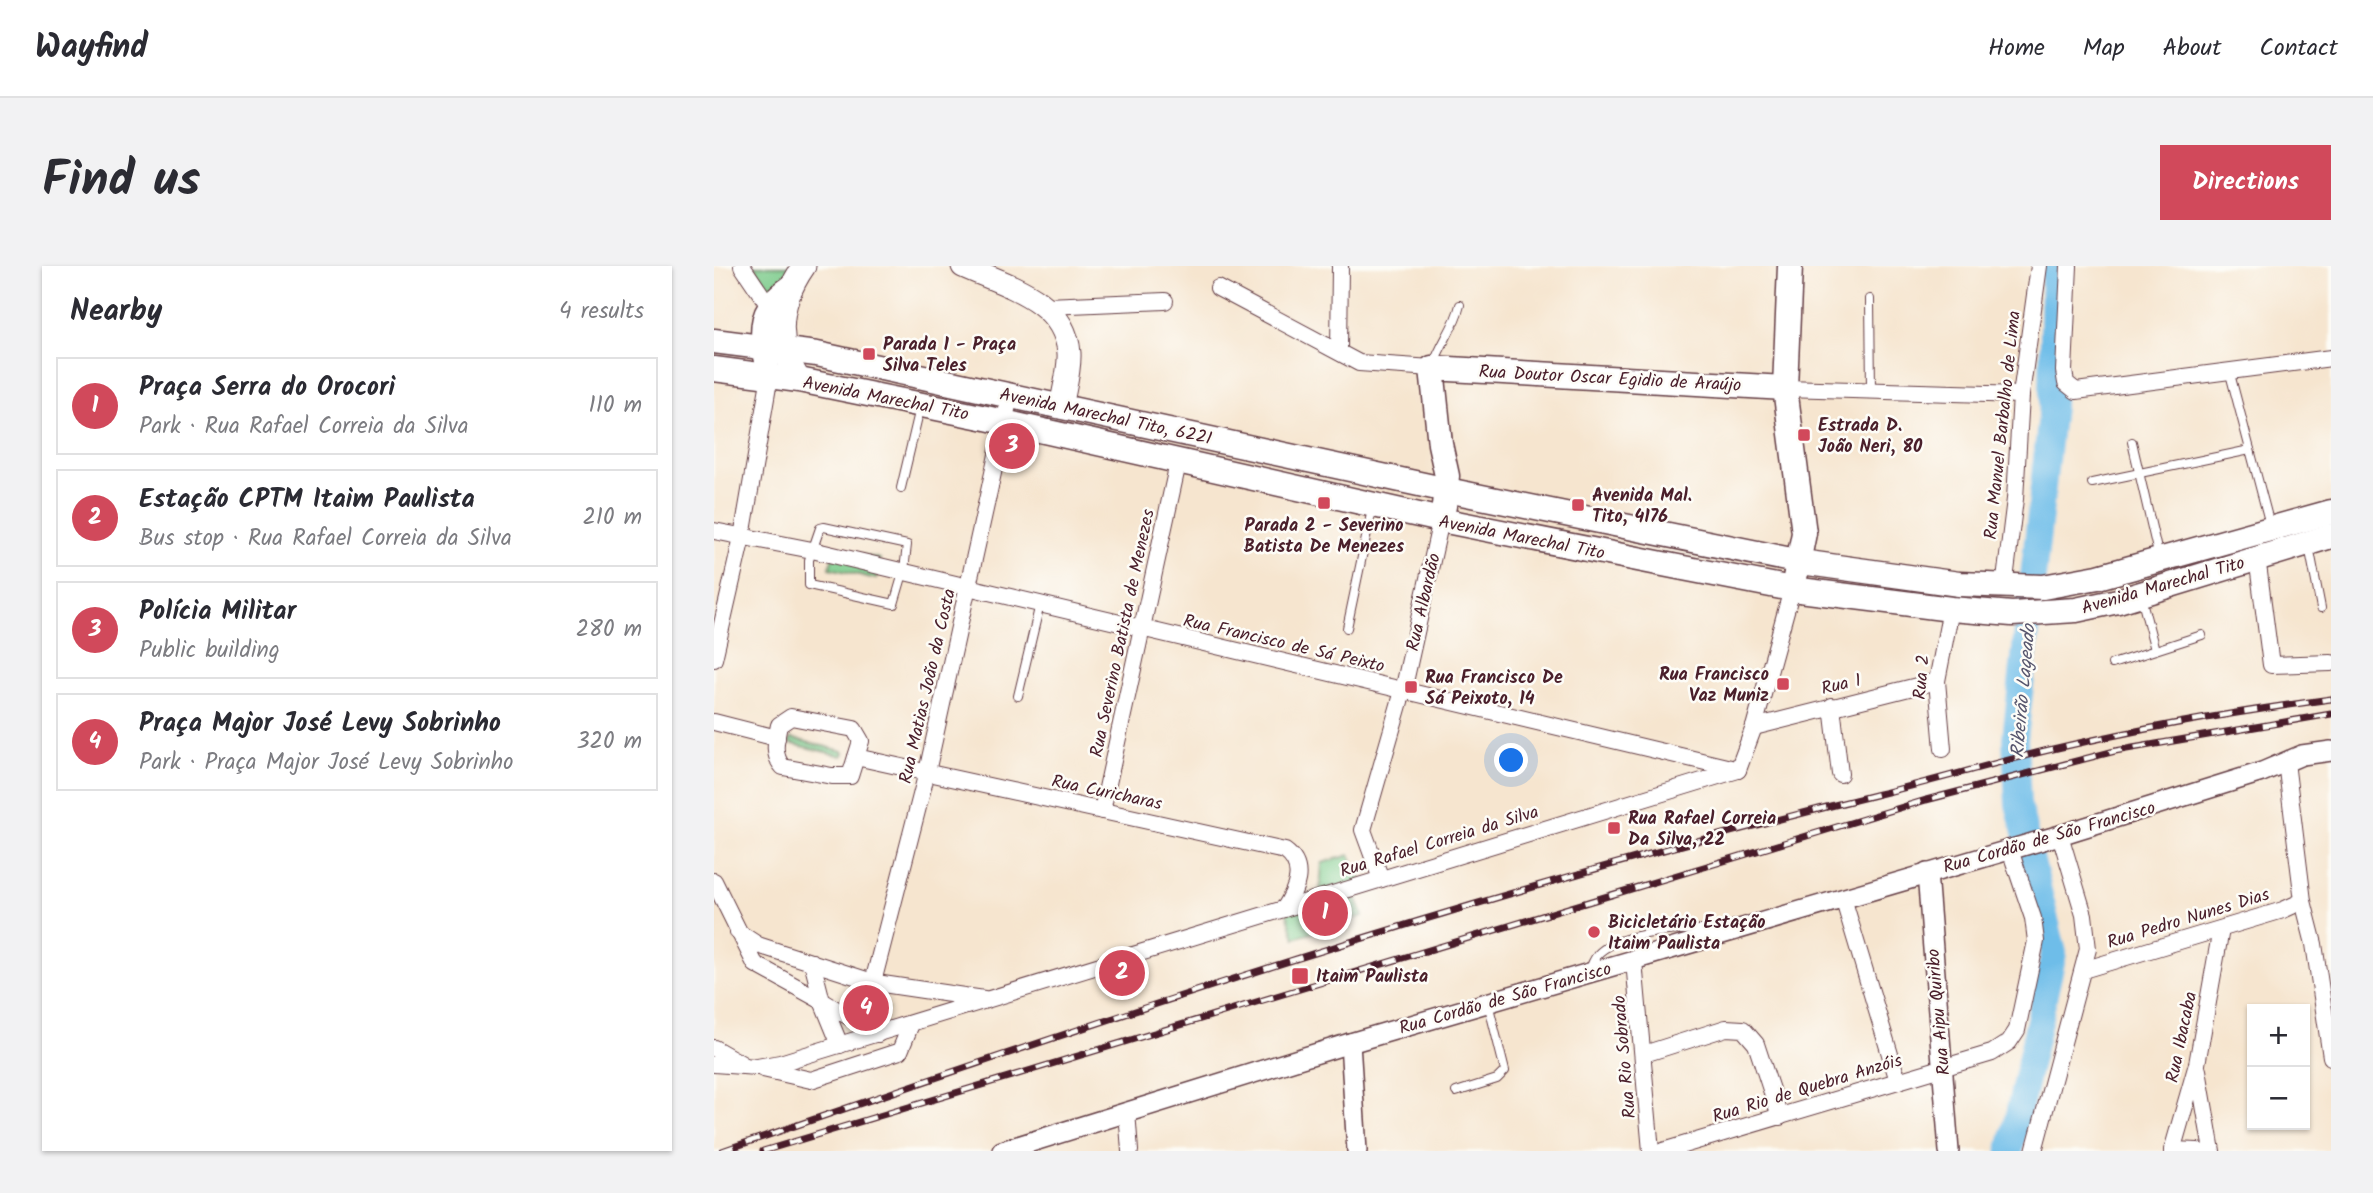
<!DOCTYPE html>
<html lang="en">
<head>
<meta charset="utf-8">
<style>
	body { margin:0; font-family:Kalam,sans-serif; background:#f2f2f3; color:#2b2b33 }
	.controls { position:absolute; right:21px; bottom:21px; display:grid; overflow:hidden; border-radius:0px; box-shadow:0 2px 5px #0004 }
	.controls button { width:63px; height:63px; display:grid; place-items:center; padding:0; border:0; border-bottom:2px solid #e1e1e2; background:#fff; color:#2b2b33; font:35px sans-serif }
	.you { position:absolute; left:798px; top:495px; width:24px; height:24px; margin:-18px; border:5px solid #fff; border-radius:50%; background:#1a73e8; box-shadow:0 0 0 10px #1a73e833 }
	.badge { display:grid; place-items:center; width:46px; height:46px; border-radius:50%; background:#d1495b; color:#fff; font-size:23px; font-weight:700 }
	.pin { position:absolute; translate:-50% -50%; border:4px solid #fff; box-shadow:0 2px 7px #0006 }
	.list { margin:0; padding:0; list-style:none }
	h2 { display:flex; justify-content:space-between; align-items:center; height:91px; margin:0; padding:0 28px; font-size:30px }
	h2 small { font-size:23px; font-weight:400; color:#7c7c81 }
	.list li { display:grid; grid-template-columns:46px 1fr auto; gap:21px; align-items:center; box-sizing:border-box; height:98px; margin:0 14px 14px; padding:0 14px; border:2px solid #e1e1e2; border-radius:0px }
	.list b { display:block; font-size:26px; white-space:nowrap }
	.list p { margin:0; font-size:23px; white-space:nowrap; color:#7c7c81 }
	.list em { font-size:23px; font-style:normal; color:#7c7c81 }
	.map { position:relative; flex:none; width:1617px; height:885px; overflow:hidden; border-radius:0px }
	header { display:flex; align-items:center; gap:42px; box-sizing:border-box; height:98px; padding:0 35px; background:#fff; border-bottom:2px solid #e1e1e2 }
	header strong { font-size:33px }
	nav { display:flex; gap:38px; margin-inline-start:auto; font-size:24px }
	.intro { display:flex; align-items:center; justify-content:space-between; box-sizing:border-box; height:168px; padding:0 42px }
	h1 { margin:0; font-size:49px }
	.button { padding:18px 32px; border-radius:0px; background:#d1495b; color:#fff; font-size:24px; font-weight:700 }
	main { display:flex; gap:42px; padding:0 42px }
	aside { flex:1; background:#fff; border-radius:0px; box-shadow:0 2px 5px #0004 }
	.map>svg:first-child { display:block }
	.green { fill:#7ccb8b; stroke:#63755b; stroke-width:2 }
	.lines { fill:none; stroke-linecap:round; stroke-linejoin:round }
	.river { stroke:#6ebde9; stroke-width:26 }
	.service-casing { stroke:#643d44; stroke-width:10 }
	.minor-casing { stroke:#643d44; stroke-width:18 }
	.tertiary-casing { stroke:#643d44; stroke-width:22 }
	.secondary-casing { stroke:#643d44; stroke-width:25 }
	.primary-casing { stroke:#643d44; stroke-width:27 }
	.service { stroke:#fff; stroke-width:8 }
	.minor { stroke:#fff; stroke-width:16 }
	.tertiary { stroke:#fff; stroke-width:19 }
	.secondary { stroke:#fff; stroke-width:23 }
	.primary { stroke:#fff; stroke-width:24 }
	.rail-casing { stroke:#4a1f2b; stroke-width:7 }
	.rail { stroke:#fdfcf7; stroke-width:4.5; stroke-dasharray:13; stroke-linecap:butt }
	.poi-dot { fill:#d1495b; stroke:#fdfcf7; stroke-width:2.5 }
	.labels { text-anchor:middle; stroke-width:5; stroke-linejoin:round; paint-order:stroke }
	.poi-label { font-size:18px; font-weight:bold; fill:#4a1f2b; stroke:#fdfcf7; text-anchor:start }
	.street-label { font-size:18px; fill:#4a1f2b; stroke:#fdfcf7 }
	.water-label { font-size:19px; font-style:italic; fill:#57566e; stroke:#fdfcf7 }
</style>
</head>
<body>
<header>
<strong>Wayfind</strong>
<nav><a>Home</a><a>Map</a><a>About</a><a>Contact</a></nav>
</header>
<div class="intro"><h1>Find us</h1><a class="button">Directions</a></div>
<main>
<aside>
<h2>Nearby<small>4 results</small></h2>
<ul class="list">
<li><span class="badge">1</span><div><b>Praça Serra do Orocori</b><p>Park · Rua Rafael Correia da Silva</p></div><em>110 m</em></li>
<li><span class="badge">2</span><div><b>Estação CPTM Itaim Paulista</b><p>Bus stop · Rua Rafael Correia da Silva</p></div><em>210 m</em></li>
<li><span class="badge">3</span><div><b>Polícia Militar</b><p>Public building</p></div><em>280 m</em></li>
<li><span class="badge">4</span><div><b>Praça Major José Levy Sobrinho</b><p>Park · Praça Major José Levy Sobrinho</p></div><em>320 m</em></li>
</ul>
</aside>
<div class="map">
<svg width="1617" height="885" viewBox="0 0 1617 885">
	<rect width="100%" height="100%" fill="#fdfcf7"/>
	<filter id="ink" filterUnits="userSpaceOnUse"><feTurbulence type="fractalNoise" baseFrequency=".0143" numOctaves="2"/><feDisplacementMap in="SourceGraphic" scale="14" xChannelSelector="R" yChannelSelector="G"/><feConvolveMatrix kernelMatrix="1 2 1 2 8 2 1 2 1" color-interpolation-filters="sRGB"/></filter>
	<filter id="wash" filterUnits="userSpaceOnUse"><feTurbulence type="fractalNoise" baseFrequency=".00686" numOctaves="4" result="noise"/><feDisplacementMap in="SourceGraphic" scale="28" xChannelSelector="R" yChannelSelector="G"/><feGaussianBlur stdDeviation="1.57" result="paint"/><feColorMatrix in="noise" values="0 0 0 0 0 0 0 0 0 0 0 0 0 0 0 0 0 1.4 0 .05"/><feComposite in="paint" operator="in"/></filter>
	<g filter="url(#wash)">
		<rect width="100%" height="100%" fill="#f6e5cf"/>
		<!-- green -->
		<g class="green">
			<polygon points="40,0 83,0 69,19 56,21"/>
			<polygon points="120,282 166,293 162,313 116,302"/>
			<polygon points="77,472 128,485 130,487 128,490 75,477"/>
			<polygon points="636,589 648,615 640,624 649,650 581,672 572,644 606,624 608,597"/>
			<polygon points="132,733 172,743 140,752"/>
		</g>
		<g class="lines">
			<!-- river -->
			<polyline class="river" points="1296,885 1340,687 1304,538 1301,473 1338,140 1340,0"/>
		</g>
	</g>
	<g filter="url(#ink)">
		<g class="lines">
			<!-- service casing -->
			<g class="service-casing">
				<g id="service">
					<polyline points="1156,33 1157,124"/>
					<path d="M719,100C726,78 741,61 746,39"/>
					<polyline points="1515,104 1556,259"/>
					<polyline points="1418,176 1445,292"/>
					<polyline points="1378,217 1536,184"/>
					<polyline points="187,222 206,142"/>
					<polygon points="110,261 193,279 190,304 180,338 95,319 95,294 106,262"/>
					<polyline points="1595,280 1607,342"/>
					<polyline points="1427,331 1441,384"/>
					<polyline points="633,362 658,243"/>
					<polyline points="1398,398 1488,369"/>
					<polyline points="304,430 326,338"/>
					<path d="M875,705C878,698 880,691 886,686C908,667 969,661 997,665"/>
					<polyline points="742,826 783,813 791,805 774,737"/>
				</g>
			</g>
			<!-- minor casing -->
			<g class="minor-casing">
				<g id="minor">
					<polyline points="28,0 55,40"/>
					<polyline points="1355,0 1350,105 1352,117 1362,125 1617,92"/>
					<polyline points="504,22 645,97 718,102"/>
					<polyline points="333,40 451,35"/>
					<polyline points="625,85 626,0"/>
					<polyline points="1071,122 1307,129"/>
					<polyline points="0,265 98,284 1021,503"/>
					<polyline points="1543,291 1557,399 1617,397"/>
					<polyline points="1290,322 1301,233 1307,129 1325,0"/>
					<polyline points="0,393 28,271 56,109"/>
					<polyline points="1118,440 1126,508"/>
					<path d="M77,451L140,463L147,475L136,510H118L69,501C58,489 62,474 65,459Z"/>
					<polyline points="0,456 63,472"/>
					<polyline points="1040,461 1223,415"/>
					<polyline points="1229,483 1223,415 1237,343"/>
					<path d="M142,491L571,585C593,601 582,624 570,643"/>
					<polyline points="1572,496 1589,635 1600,678 1617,791"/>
					<polyline points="1024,504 1040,461 1078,323"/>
					<polyline points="388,545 464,197"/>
					<polyline points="667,613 649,564 689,425 727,254"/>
					<polyline points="0,615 41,698 108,735 126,779"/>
					<polyline points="1129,632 1184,815"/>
					<polyline points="24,666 44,679 162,717 270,733"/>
					<polyline points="920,695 937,885"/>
					<polyline points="98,696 108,735 164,768"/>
					<polyline points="1369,704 1569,644 1589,635"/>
					<polyline points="159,716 213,506 296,130"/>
					<polyline points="0,782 28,798"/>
					<polyline points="930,788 1012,762 1029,763 1042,778 1066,851"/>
					<polyline points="0,798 43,801 66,797 1024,504"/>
					<polyline points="49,803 97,814 186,785 197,758"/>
					<polyline points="1484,804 1498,885"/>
					<polyline points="413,845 416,885"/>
					<polyline points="1458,884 1484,885"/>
					<polyline points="949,885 1278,787 1295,776 1303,764 1322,675 1319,652 1296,584"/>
					<polyline points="1320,885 1374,683 1370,649 1346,569"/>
					<polyline points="1458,885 1483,798 1507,663"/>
				</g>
			</g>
			<!-- tertiary casing -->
			<g class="tertiary-casing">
				<g id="tertiary">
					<polyline points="1213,607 1235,885"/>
					<polyline points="636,777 643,885"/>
					<polyline points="288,885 636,777 1346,569 1548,506 1588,489 1617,485"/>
				</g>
			</g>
			<!-- secondary casing -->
			<g class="secondary-casing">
				<g id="secondary">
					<path d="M249,0C291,19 351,33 355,87C356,104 350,124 347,141"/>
					<path d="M85,114C60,76 65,36 90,0"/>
				</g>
			</g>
			<!-- primary casing -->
			<g class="primary-casing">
				<g id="primary">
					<polyline points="1076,0 1071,122 1090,267 1081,312"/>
					<polyline points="0,75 103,88 733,224 1087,296 1245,318 1329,321 1384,311 1617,246"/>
					<path d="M53,95C46,61 46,43 76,22"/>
					<polyline points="0,103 85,114 272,152 727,254 964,301 1078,323 1237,343 1298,348 1362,344 1404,335 1617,270"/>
					<polyline points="730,240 733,210 726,178 718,102 1071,122"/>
				</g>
			</g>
			<!-- service -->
			<use href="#service" class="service"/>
			<!-- minor -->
			<use href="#minor" class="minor"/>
			<!-- tertiary -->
			<use href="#tertiary" class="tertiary"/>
			<!-- secondary -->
			<use href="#secondary" class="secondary"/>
			<!-- primary -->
			<use href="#primary" class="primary"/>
			<!-- rail casing -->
			<g class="rail-casing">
				<g id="rail">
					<path d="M8,885C389,753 772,624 1165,528C1227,513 1289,494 1352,480C1439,460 1528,445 1617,433"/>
					<polyline points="49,885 1212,534 1401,485 1617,448"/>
				</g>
			</g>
			<!-- rail -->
			<use href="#rail" class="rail"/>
		</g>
	</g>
	<!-- markers -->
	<g class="poi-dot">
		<rect x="148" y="81" width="14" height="14" rx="3.5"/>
		<rect x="1083" y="162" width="14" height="14" rx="3.5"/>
		<rect x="603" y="230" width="14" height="14" rx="3.5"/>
		<rect x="857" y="232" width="14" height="14" rx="3.5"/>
		<rect x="1062" y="411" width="14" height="14" rx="3.5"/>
		<rect x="690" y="414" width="14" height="14" rx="3.5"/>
		<rect x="893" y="555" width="14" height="14" rx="3.5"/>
		<circle cx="880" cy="666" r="7"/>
		<rect x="577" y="701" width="18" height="18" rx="3.5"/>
	</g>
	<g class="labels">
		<!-- poi labels -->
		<g class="poi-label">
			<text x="169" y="84">Parada 1 - Praça<tspan x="169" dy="21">Silva Teles</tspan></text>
			<text x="1104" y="165">Estrada D.<tspan x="1104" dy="21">João Neri, 80</tspan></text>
			<text x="878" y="235">Avenida Mal.<tspan x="878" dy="21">Tito, 4176</tspan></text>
			<text x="610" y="265" text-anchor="middle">Parada 2 - Severino<tspan x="610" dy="21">Batista De Menezes</tspan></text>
			<text x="1055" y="414" text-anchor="end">Rua Francisco<tspan x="1055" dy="21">Vaz Muniz</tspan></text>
			<text x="711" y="417">Rua Francisco De<tspan x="711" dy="21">Sá Peixoto, 14</tspan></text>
			<text x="914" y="558">Rua Rafael Correia<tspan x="914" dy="21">Da Silva, 22</tspan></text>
			<text x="894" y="662">Bicicletário Estação<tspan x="894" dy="21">Itaim Paulista</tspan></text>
			<text x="602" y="716">Itaim Paulista</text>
		</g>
		<!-- street labels -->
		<g class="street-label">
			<text transform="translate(896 112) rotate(3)" y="6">Rua Doutor Oscar Egidio de Araújo</text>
			<text transform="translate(172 132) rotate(11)" y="6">Avenida Marechal Tito</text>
			<text transform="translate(392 150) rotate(12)" y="6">Avenida Marechal Tito, 6221</text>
			<text transform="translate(1288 159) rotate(-84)" y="6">Rua Manuel Barbalho de Lima</text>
			<text transform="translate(808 271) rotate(11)" y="6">Avenida Marechal Tito</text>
			<text transform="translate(1449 319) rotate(-16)" y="6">Avenida Marechal Tito</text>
			<text transform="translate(709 336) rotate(-77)" y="6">Rua Albardão</text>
			<text transform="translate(408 367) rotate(-78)" y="6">Rua Severino Batista de Menezes</text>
			<text transform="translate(570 377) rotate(13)" y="6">Rua Francisco de Sá Peixto</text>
			<text transform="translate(1207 411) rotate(-85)" y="6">Rua 2</text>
			<text transform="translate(1127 418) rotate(-13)" y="6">Rua 1</text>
			<text transform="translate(213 420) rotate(-77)" y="6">Rua Matias João da Costa</text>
			<text transform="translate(393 526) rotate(12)" y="6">Rua Curicharas</text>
			<text transform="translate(1335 571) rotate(-16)" y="6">Rua Cordão de São Francisco</text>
			<text transform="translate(725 575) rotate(-17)" y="6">Rua Rafael Correia da Silva</text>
			<text transform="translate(1474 652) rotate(-17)" y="6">Rua Pedro Nunes Dias</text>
			<text transform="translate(791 732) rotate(-16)" y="6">Rua Cordão de São Francisco</text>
			<text transform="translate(1224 746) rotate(-95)" y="6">Rua Aipu Quiribo</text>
			<text transform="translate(1467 771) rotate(-78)" y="6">Rua Ibacaba</text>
			<text transform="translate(910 791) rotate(-95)" y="6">Rua Rio Sobrado</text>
			<text transform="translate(1093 822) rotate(-17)" y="6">Rua Rio de Quebra Anzóis</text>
		</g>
		<!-- water labels -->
		<g class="water-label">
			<text transform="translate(1308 425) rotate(-85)" y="7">Ribeirão Lageado</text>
		</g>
	</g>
</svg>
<div class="controls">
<button>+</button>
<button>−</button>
</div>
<div class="you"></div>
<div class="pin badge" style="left:611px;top:647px">1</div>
<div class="pin badge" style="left:408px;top:707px">2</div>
<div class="pin badge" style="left:298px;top:180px">3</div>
<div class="pin badge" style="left:152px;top:742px">4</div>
</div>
</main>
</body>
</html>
